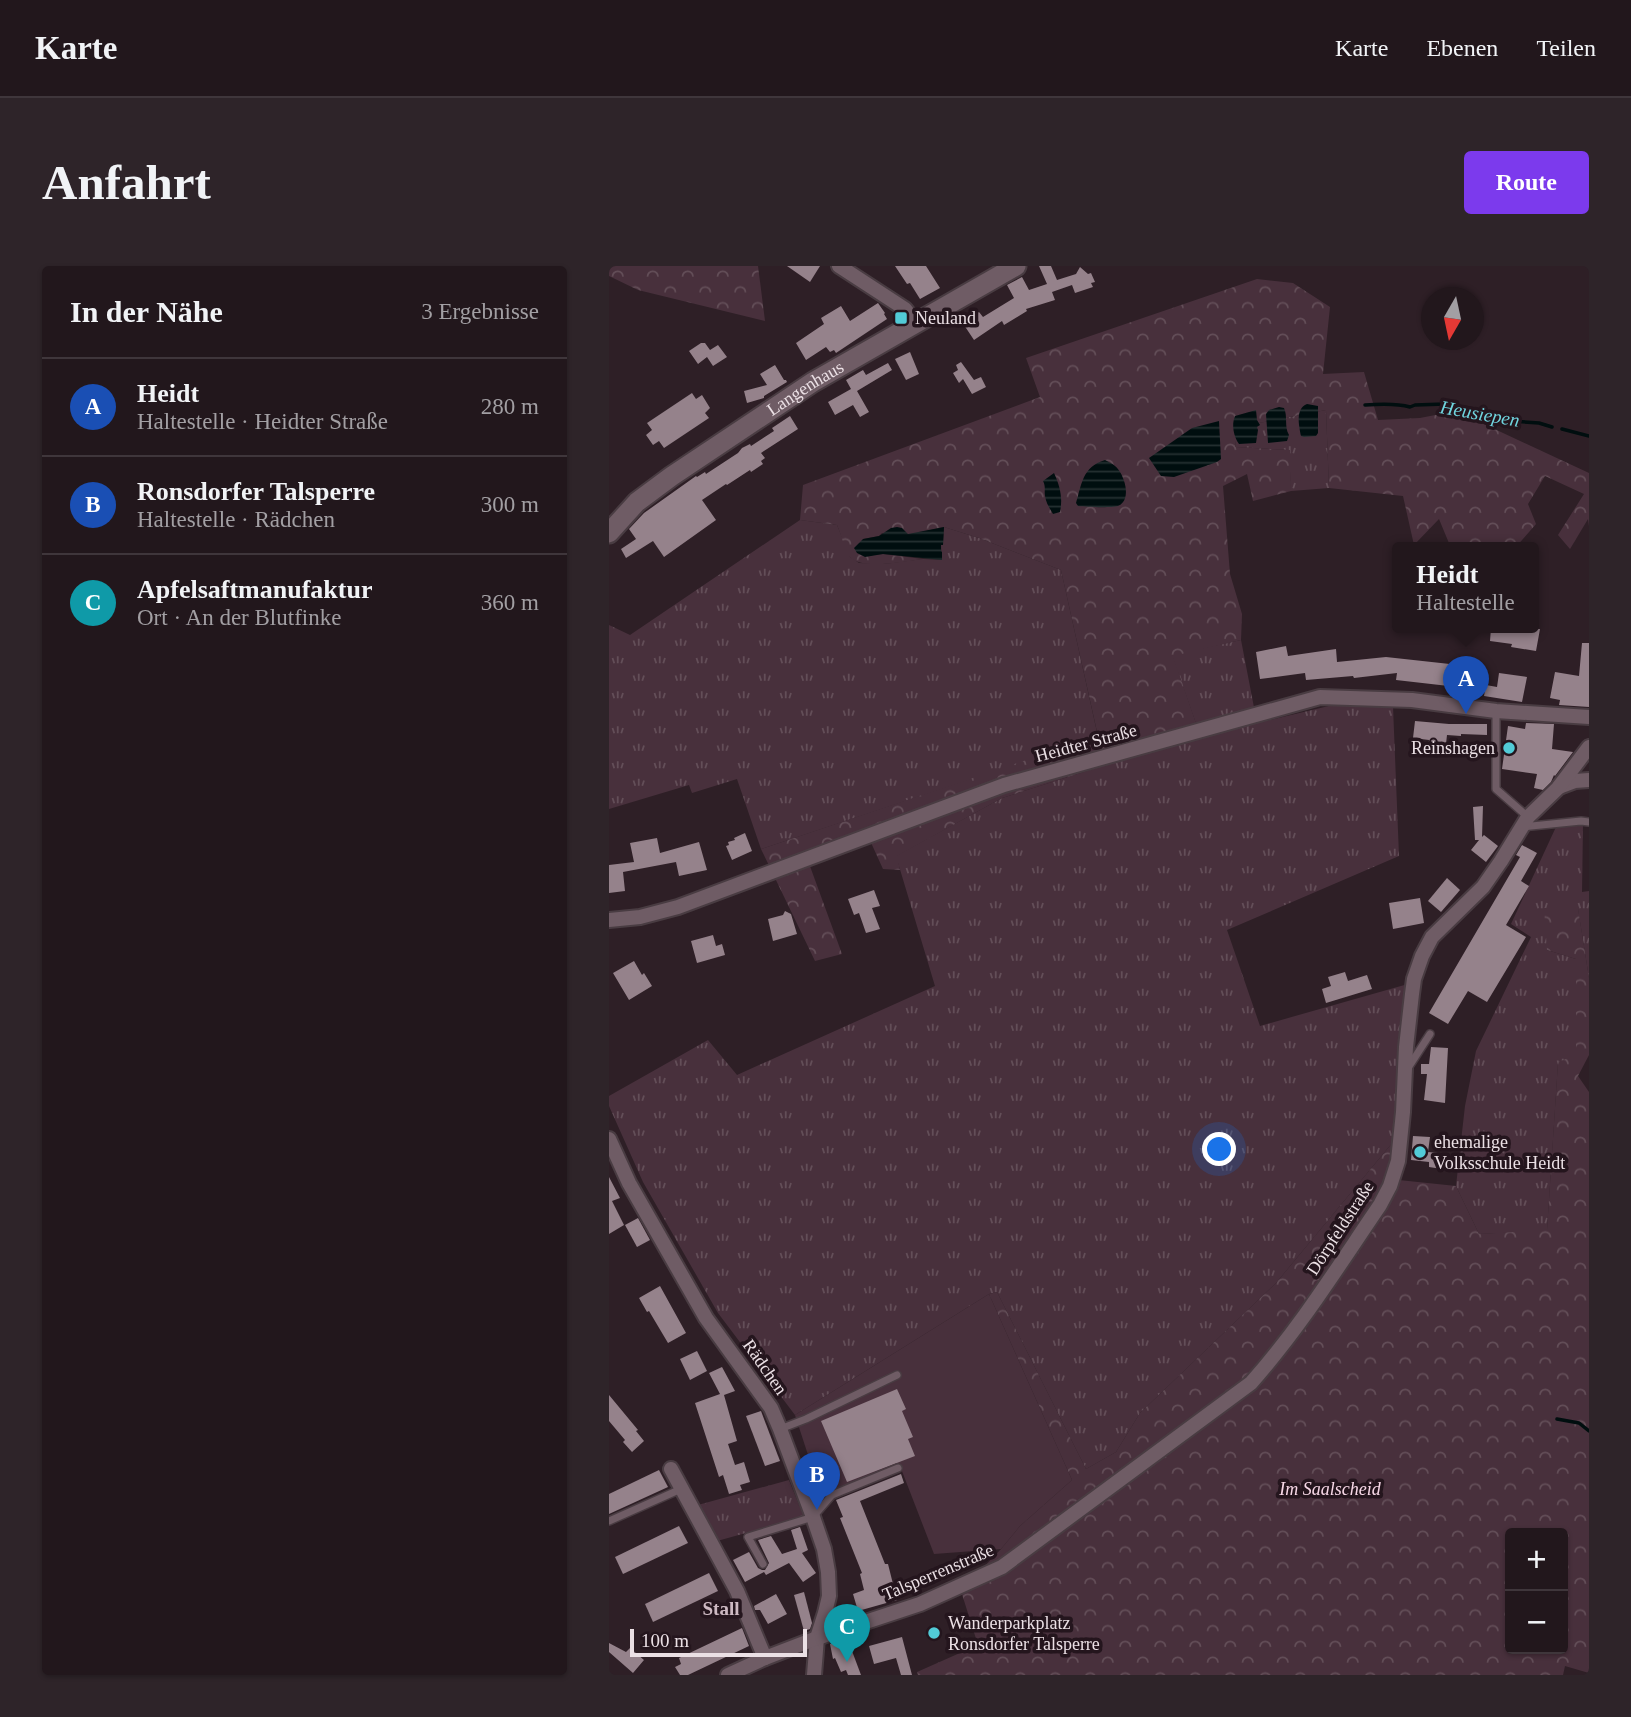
<!DOCTYPE html>
<html lang="de">
<head>
<meta charset="utf-8">
<style>
	body { margin:0; font-family:Georgia,serif; background:#2e2429; color:#f1f3f6 }
	.controls { position:absolute; right:21px; bottom:21px; display:grid; overflow:hidden; border-radius:7px; box-shadow:0 2px 5px #0004 }
	.controls button { width:63px; height:63px; display:grid; place-items:center; padding:0; border:0; border-bottom:2px solid #3f363b; background:#22171c; color:#f1f3f6; font:35px sans-serif }
	.compass { position:absolute; left:812px; top:21px; width:63px; height:63px; border-radius:50%; background:#22171c; box-shadow:0 2px 5px #0004; rotate:189deg }
	.scale { position:absolute; left:21px; bottom:18px; width:177px; box-sizing:border-box; padding-left:7px; border:4px solid #ebe0e5; border-top:0; font-size:19px; line-height:24px; white-space:nowrap; color:#ebe0e5; -webkit-text-stroke:5px #24151d; paint-order:stroke }
	.you { position:absolute; left:611px; top:884px; width:24px; height:24px; margin:-18px; border:5px solid #fff; border-radius:50%; background:#1a73e8; box-shadow:0 0 0 10px #1a73e833 }
	.badge { display:grid; place-items:center; width:46px; height:46px; border-radius:50%; background:#7c3aed; color:#fff; font-size:23px; font-weight:700 }
	.pin { position:absolute; translate:-50% -58px; filter:drop-shadow(0 2px 4px #0008) }
	.pin::after { content:''; position:absolute; top:37px; width:24px; height:21px; background:inherit; clip-path:polygon(0 0,100% 0,50% 100%) }
	.popup { position:absolute; left:783px; top:276px; width:147px; height:91px; box-sizing:border-box; display:grid; place-content:center; border-radius:7px; background:#22171c; filter:drop-shadow(0 2px 5px #0005); font-size:23px; white-space:nowrap; color:#a29fa3 }
	.popup b { font-size:26px; color:#f1f3f6 }
	.popup::after { content:''; position:absolute; left:50%; top:100%; margin-left:-14px; border:14px solid transparent; border-top-color:#22171c }
	.list { margin:0; padding:0; list-style:none }
	h2 { display:flex; justify-content:space-between; align-items:center; height:91px; margin:0; padding:0 28px; font-size:30px }
	h2 small { font-size:23px; font-weight:400; color:#a29fa3 }
	.list li { display:grid; grid-template-columns:46px 1fr auto; gap:21px; align-items:center; box-sizing:border-box; height:98px; padding:0 28px; border-top:2px solid #3f363b }
	.list b { display:block; font-size:26px; white-space:nowrap }
	.list p { margin:0; font-size:23px; white-space:nowrap; color:#a29fa3 }
	.list em { font-size:23px; font-style:normal; color:#a29fa3 }
	.map { position:relative; flex:none; width:980px; height:1409px; overflow:hidden; border-radius:7px }
	header { display:flex; align-items:center; gap:42px; box-sizing:border-box; height:98px; padding:0 35px; background:#22171c; border-bottom:2px solid #3f363b }
	header strong { font-size:33px }
	nav { display:flex; gap:38px; margin-inline-start:auto; font-size:24px }
	.intro { display:flex; align-items:center; justify-content:space-between; box-sizing:border-box; height:168px; padding:0 42px }
	h1 { margin:0; font-size:49px }
	.button { padding:18px 32px; border-radius:7px; background:#7c3aed; color:#fff; font-size:24px; font-weight:700 }
	main { display:flex; gap:42px; padding:0 42px }
	aside { flex:1; background:#22171c; border-radius:7px; box-shadow:0 2px 5px #0004 }
	.map>svg:first-child { display:block }
	.grass { fill:url(#grass-tufts) }
	.forest { fill:url(#forest-crowns); fill-rule:evenodd }
	.pitch { fill:#48303c }
	.water { fill:url(#water-rules) }
	.lines { fill:none; stroke-linecap:round; stroke-linejoin:round }
	.stream { stroke:#000e0f; stroke-width:3.5 }
	.building { fill:#95828b }
	.lane-casing { stroke:#493c42; stroke-width:10 }
	.street-casing { stroke:#493c42; stroke-width:18 }
	.secondary-casing { stroke:#493c42; stroke-width:23 }
	.lane { stroke:#6f5c65; stroke-width:7 }
	.street { stroke:#6f5c65; stroke-width:14 }
	.secondary { stroke:#6f5c65; stroke-width:19 }
	.poi-dot { fill:#52cbd7; stroke:#24151d; stroke-width:2.5 }
	.labels { text-anchor:middle; stroke-width:7; stroke-linejoin:round; paint-order:stroke }
	.poi-label { font-size:18px; fill:#ebe0e5; stroke:#24151d; text-anchor:start }
	.street-label { font-size:18px; fill:#ebe0e5; stroke:#24151d }
	.park-label { font-size:18px; font-style:italic; fill:#f7d8e7; stroke:#24151d }
	.water-label { font-size:19px; font-style:italic; fill:#70d5df; stroke:#24151d }
	.neighbourhood-label { font-size:19px; font-weight:bold; fill:#cdb9c2; stroke:#24151d }
</style>
</head>
<body>
<header>
<strong>Karte</strong>
<nav><a>Karte</a><a>Ebenen</a><a>Teilen</a></nav>
</header>
<div class="intro"><h1>Anfahrt</h1><a class="button">Route</a></div>
<main>
<aside>
<h2>In der Nähe<small>3 Ergebnisse</small></h2>
<ul class="list">
<li><span class="badge" style="background:#1a4fb4">A</span><div><b>Heidt</b><p>Haltestelle · Heidter Straße</p></div><em>280 m</em></li>
<li><span class="badge" style="background:#1a4fb4">B</span><div><b>Ronsdorfer Talsperre</b><p>Haltestelle · Rädchen</p></div><em>300 m</em></li>
<li><span class="badge" style="background:#0f9aa8">C</span><div><b>Apfelsaftmanufaktur</b><p>Ort · An der Blutfinke</p></div><em>360 m</em></li>
</ul>
</aside>
<div class="map">
<svg width="980" height="1409" viewBox="0 0 980 1409">
	<defs>
		<pattern id="grass-tufts" width="24" height="20" patternUnits="userSpaceOnUse" patternTransform="scale(1.75)"><rect width="24" height="20" fill="#48303c"/><path d="M3 7l-1-3M5 7V3M7 7l1-3M15 17l-1-3M17 17v-4M19 17l1-3" fill="none" stroke="#634e58"/></pattern>
		<pattern id="forest-crowns" width="20" height="18" patternUnits="userSpaceOnUse" patternTransform="scale(1.75)"><rect width="20" height="18" fill="#48303c"/><path d="M2 6a3 3 0 1 1 6 0M12 15a3 3 0 1 1 6 0" fill="none" stroke="#634e58"/></pattern>
		<pattern id="water-rules" width="6" height="5" patternUnits="userSpaceOnUse" patternTransform="scale(1.75)"><rect width="6" height="5" fill="#000e0f"/><path d="M0 2.5h6" fill="none" stroke="#253132"/></pattern>
	</defs>
	<rect width="100%" height="100%" fill="#2e1f26"/>
	<!-- grass -->
	<g class="grass">
		<polygon points="717,144 720,222 682,225 680,184 626,181 629,161"/>
		<polygon points="191,254 228,259 241,291 250,297 275,298 314,293 333,294 332,279 334,278 335,261 370,272 452,304 489,471 152,583 128,513 83,527 80,519 0,543 0,359 21,369"/>
		<polygon points="632,374 648,457 724,439 784,441 790,590 618,664 651,760 799,718 784,876 667,1017 531,1147 507,1186 477,1203 388,1026 380,1028 186,1149 109,1047 34,916 0,840 0,830 99,774 128,809 326,720 287,590 393,532 591,469 563,389"/>
		<polygon points="974,558 973,626 980,625 980,712 969,643 938,684 967,693 967,790 949,797 938,965 870,968 847,920 856,840 867,785 922,671 902,658 947,561"/>
		<polygon points="180,1214 195,1251 108,1275 89,1239"/>
	</g>
	<!-- forest -->
	<g class="forest">
		<polygon points="0,0 149,0 156,55 29,24 0,10"/>
		<path d="M648,13L684,17L721,41L714,108L755,106L769,154L811,152L847,145L980,207V260L979,253L961,283L949,269L975,228L936,210L919,238L927,258L906,282H842L830,253L805,279L794,230L720,222L717,144L629,161L626,181L681,184L682,225L644,235L638,208L614,220L621,308L633,348L632,374L564,390L591,469L393,532L288,590L291,604L274,603L259,570L198,592L233,688L206,695L152,583L489,470L452,304L370,272L335,261L299,269L273,267L270,270L254,273L256,290L274,288L314,293C298,295 250,305 240,290C235,281 232,268 228,259L191,254L194,219L431,131L417,92Z"/>
		<path d="M935,642H969L980,712V789L969,810L980,826V1407L956,1400L954,1409H309L308,1406L369,1379L352,1325L392,1283L411,1260L463,1214L380,1028L388,1026L477,1203L507,1186L531,1147L667,1017L784,876L780,913L847,920L870,968L938,964L949,796L967,789V693L938,684ZM901,1267H954V1383H901Z"/>
	</g>
	<!-- pitch -->
	<polygon class="pitch" points="380,1028 463,1214 411,1260 392,1283 325,1288 291,1200 213,1232 186,1149"/>
	<!-- water -->
	<g class="water">
		<path d="M698,138L709,140V167L707,170L695,171L692,170C690,159 686,143 698,138Z"/>
		<path d="M670,141L675,142C679,150 675,161 680,169L678,175L659,177L657,148L660,144Z"/>
		<path d="M647,144L648,154L651,159L648,161L649,164L647,177L630,178C625,171 622,159 626,150Z"/>
		<polygon points="610,155 612,193 608,196 565,211 552,210 540,192 583,162"/>
		<path d="M496,194C499,196 503,197 506,200C515,207 524,234 509,240C502,242 477,241 469,240L467,237C473,218 473,201 496,194Z"/>
		<path d="M445,207C451,220 454,232 451,246L444,248C441,243 437,237 436,230C435,224 437,221 434,215Z"/>
		<polygon points="288,261 293,262 299,268 335,261 334,279 332,279 332,285 333,286 333,294 274,288 256,291 248,287 245,282 254,273 270,270 282,262"/>
	</g>
	<g class="lines">
		<!-- stream -->
		<g class="stream">
			<path d="M756,139C770,138 787,137 801,141L806,139L836,138L888,149L903,155L930,157L943,161"/>
			<polyline points="953,163 980,170"/>
			<polyline points="948,1153 970,1157 980,1165"/>
		</g>
	</g>
	<!-- building -->
	<g class="building">
		<polygon points="178,0 211,0 201,16"/>
		<polygon points="286,0 317,0 331,22 311,33 301,17 298,18"/>
		<polygon points="430,0 442,0 448,14 467,8 471,1 479,8 482,7 486,16 482,17 484,21 466,27 463,19 443,26 446,34 417,43 418,45 395,59 393,55 365,74 353,56 355,52 358,50 362,51 370,46 374,51 405,32 398,19 413,11 420,24 438,18"/>
		<polygon points="269,37 276,47 275,48 278,53 227,87 225,84 221,86 217,81 197,94 187,77 215,58 212,52 232,40 241,55"/>
		<polygon points="92,77 96,77 101,84 109,79 118,91 104,100 98,91 89,98 80,85"/>
		<polygon points="301,86 310,108 297,114 286,93"/>
		<polygon points="352,96 365,114 372,111 377,121 363,128 354,113 350,117 344,107 349,104 347,99"/>
		<polygon points="279,97 283,104 248,125 260,146 251,151 244,139 226,149 219,136 242,123 237,114 254,104 257,109"/>
		<polygon points="166,99 175,114 177,114 178,116 155,130 155,132 138,137 135,125 158,119 151,108"/>
		<polygon points="83,127 87,133 93,129 101,142 96,147 100,152 55,182 50,175 44,179 37,169 43,164 38,157"/>
		<polygon points="181,150 189,163 152,187 156,192 152,195 154,198 142,206 141,204 118,219 117,218 93,234 107,254 55,291 44,275 17,292 12,283 27,273 20,263 35,247 87,210 88,211 96,206 97,208 129,187 133,182 141,178 142,180 165,165 163,162"/>
		<polygon points="882,362 903,365 903,362 931,363 927,385 902,381 903,378 881,375"/>
		<polygon points="973,377 980,377 980,441 950,439 951,434 941,432 946,406 970,410"/>
		<polygon points="677,380 679,390 727,383 728,396 777,391 859,400 857,422 787,414 788,407 745,412 744,410 697,414 696,407 651,413 647,386"/>
		<polygon points="890,407 918,411 913,436 875,430 877,419 888,421"/>
		<polygon points="806,455 840,458 878,458 878,469 852,468 852,470 838,469 836,487 819,485 820,474 804,472"/>
		<polygon points="917,457 945,458 943,483 964,486 946,510 945,509 942,516 934,524 925,522 928,508 893,503 899,460 916,463"/>
		<polygon points="874,540 873,571 875,569 889,580 877,596 862,584 870,574 866,574 864,541"/>
		<polygon points="136,567 143,585 123,594 117,580 120,579 119,576 126,574 125,572"/>
		<polygon points="48,572 51,587 90,576 98,604 70,610 67,596 14,606 16,625 0,627 0,599 25,596 21,577"/>
		<polygon points="913,579 928,587 912,615 920,620 897,659 917,671 878,736 859,725 839,758 820,747 911,591 907,589"/>
		<polygon points="838,612 851,624 832,646 819,635"/>
		<polygon points="265,624 271,640 263,642 271,663 257,667 250,647 245,649 239,633"/>
		<polygon points="811,632 815,657 784,663 780,637"/>
		<polygon points="176,645 182,648 188,668 164,675 159,653 174,649"/>
		<polygon points="104,669 107,680 113,678 116,689 88,697 82,675"/>
		<polygon points="25,695 33,709 35,707 43,720 20,734 4,707"/>
		<polygon points="736,706 739,715 758,709 763,723 717,737 713,723 722,720 719,711"/>
		<polygon points="822,781 839,782 836,837 815,834 818,808 812,808 812,798 820,798"/>
		<polygon points="804,870 821,871 819,886 839,888 837,901 834,900 833,903 820,901 820,896 802,894"/>
		<polygon points="0,911 11,932 3,935 15,959 0,968"/>
		<polygon points="29,952 41,974 28,981 16,959"/>
		<polygon points="51,1020 77,1067 59,1077 40,1045 38,1046 30,1032"/>
		<polygon points="88,1085 98,1105 81,1114 71,1093"/>
		<polygon points="113,1101 126,1125 115,1129 128,1175 119,1178 126,1199 135,1196 141,1216 131,1219 133,1224 120,1228 114,1209 110,1211 86,1137 111,1128 100,1107"/>
		<polygon points="288,1123 297,1143 293,1145 304,1171 299,1173 306,1190 238,1216 212,1155"/>
		<polygon points="0,1129 29,1164 27,1165 35,1175 23,1186 14,1176 16,1174 0,1155"/>
		<polygon points="152,1145 171,1195 156,1200 137,1150"/>
		<polygon points="50,1204 59,1221 0,1248 0,1228"/>
		<polygon points="292,1208 295,1217 251,1235 276,1298 279,1298 288,1334 249,1345 244,1328 255,1324 251,1308 253,1307 231,1252 234,1251 227,1234"/>
		<polygon points="70,1260 79,1277 14,1308 6,1291"/>
		<polygon points="191,1261 199,1284 193,1287 207,1307 194,1316 180,1297 157,1309 155,1306 136,1316 124,1294 140,1286 149,1302 153,1304 156,1304 160,1297 149,1274 162,1270 173,1288 188,1283 182,1264"/>
		<polygon points="100,1307 109,1325 44,1356 36,1338"/>
		<polygon points="195,1326 203,1357 201,1363 195,1365 185,1329"/>
		<polygon points="167,1328 178,1348 159,1358 151,1344 146,1344 145,1340"/>
		<polygon points="133,1362 140,1380 79,1409 71,1409 66,1401 72,1398 70,1392"/>
		<polygon points="293,1371 303,1409 292,1409 287,1392 265,1398 260,1380"/>
		<polygon points="236,1373 239,1387 243,1385 252,1409 239,1409 237,1404 232,1406 226,1392 224,1393 221,1378"/>
		<polygon points="0,1377 17,1386 21,1382 35,1394 24,1407 0,1386"/>
	</g>
	<g class="lines">
		<!-- lane casing -->
		<g class="lane-casing">
			<g id="lane">
				<polyline points="887,446 887,523 919,551"/>
				<polyline points="913,561 972,555 980,556"/>
				<polyline points="799,802 821,768"/>
				<polyline points="171,1163 197,1153 288,1109"/>
				<polyline points="0,1255 72,1223"/>
				<polyline points="154,1298 139,1271 204,1251 223,1229 289,1202"/>
			</g>
		</g>
		<!-- street casing -->
		<g class="street-casing">
			<g id="street">
				<polyline points="230,0 296,43 307,57"/>
				<polyline points="950,521 966,515 980,514"/>
				<polyline points="0,654 31,651 69,641 395,519 711,431 803,434 887,445 980,451"/>
				<polyline points="0,873 20,917 97,1052 162,1142 171,1163 204,1251 215,1283 219,1306 220,1330 216,1347 208,1372 205,1409"/>
				<polyline points="62,1203 128,1325 156,1392"/>
				<path d="M119,1409L156,1392L208,1372L311,1338L393,1301L642,1117C691,1062 730,999 771,939L781,920L789,895L794,846L797,781L803,728L805,713L813,690L823,671L874,621L892,595L919,551L949,522L980,481"/>
			</g>
		</g>
		<!-- secondary casing -->
		<g class="secondary-casing">
			<g id="secondary">
				<path id="s1" d="M0,267L28,236L63,210L204,116L407,0"/>
			</g>
		</g>
		<!-- lane -->
		<use href="#lane" class="lane"/>
		<!-- street -->
		<use href="#street" class="street"/>
		<!-- secondary -->
		<use href="#secondary" class="secondary"/>
	</g>
	<!-- markers -->
	<g class="poi-dot">
		<rect x="285" y="45" width="14" height="14" rx="3.5"/>
		<circle cx="900" cy="482" r="7"/>
		<circle cx="811" cy="886" r="7"/>
		<circle cx="325" cy="1367" r="7"/>
	</g>
	<g class="labels">
		<!-- poi labels -->
		<g class="poi-label">
			<text x="306" y="58">Neuland</text>
			<text x="886" y="488" text-anchor="end">Reinshagen</text>
			<text x="825" y="882">ehemalige<tspan x="825" dy="21">Volksschule Heidt</tspan></text>
			<text x="339" y="1363">Wanderparkplatz<tspan x="339" dy="21">Ronsdorfer Talsperre</tspan></text>
		</g>
		<!-- street labels -->
		<g class="street-label">
			<text dy="6" stroke="none"><textPath href="#s1" startOffset="245">Langenhaus</textPath></text>
			<text transform="translate(477 477) rotate(-15)" y="6">Heidter Straße</text>
			<text transform="translate(731 962) rotate(-57)" y="6">Dörpfeldstraße</text>
			<text transform="translate(156 1101) rotate(55)" y="6">Rädchen</text>
			<text transform="translate(329 1306) rotate(-23)" y="6">Talsperrenstraße</text>
		</g>
		<!-- park labels -->
		<g class="park-label">
			<text x="721" y="1229">Im Saalscheid</text>
		</g>
		<!-- water labels -->
		<g class="water-label">
			<text transform="translate(871 147) rotate(10)" y="7">Heusiepen</text>
		</g>
		<!-- neighbourhood labels -->
		<g class="neighbourhood-label">
			<text x="112" y="1349">Stall</text>
		</g>
	</g>
</svg>
<div class="controls">
<button>+</button>
<button>−</button>
</div>
<svg class="compass" viewBox="-18 -18 36 36"><path d="M0-13l5 13h-10z" fill="#e53935"/><path d="M0 13l5-13h-10z" fill="#a29fa3"/></svg>
<div class="scale">100 m</div>
<div class="you"></div>
<div class="pin badge" style="left:857px;top:448px;background:#1a4fb4">A</div>
<div class="popup"><b>Heidt</b>Haltestelle</div>
<div class="pin badge" style="left:208px;top:1244px;background:#1a4fb4">B</div>
<div class="pin badge" style="left:238px;top:1396px;background:#0f9aa8">C</div>
</div>
</main>
</body>
</html>
